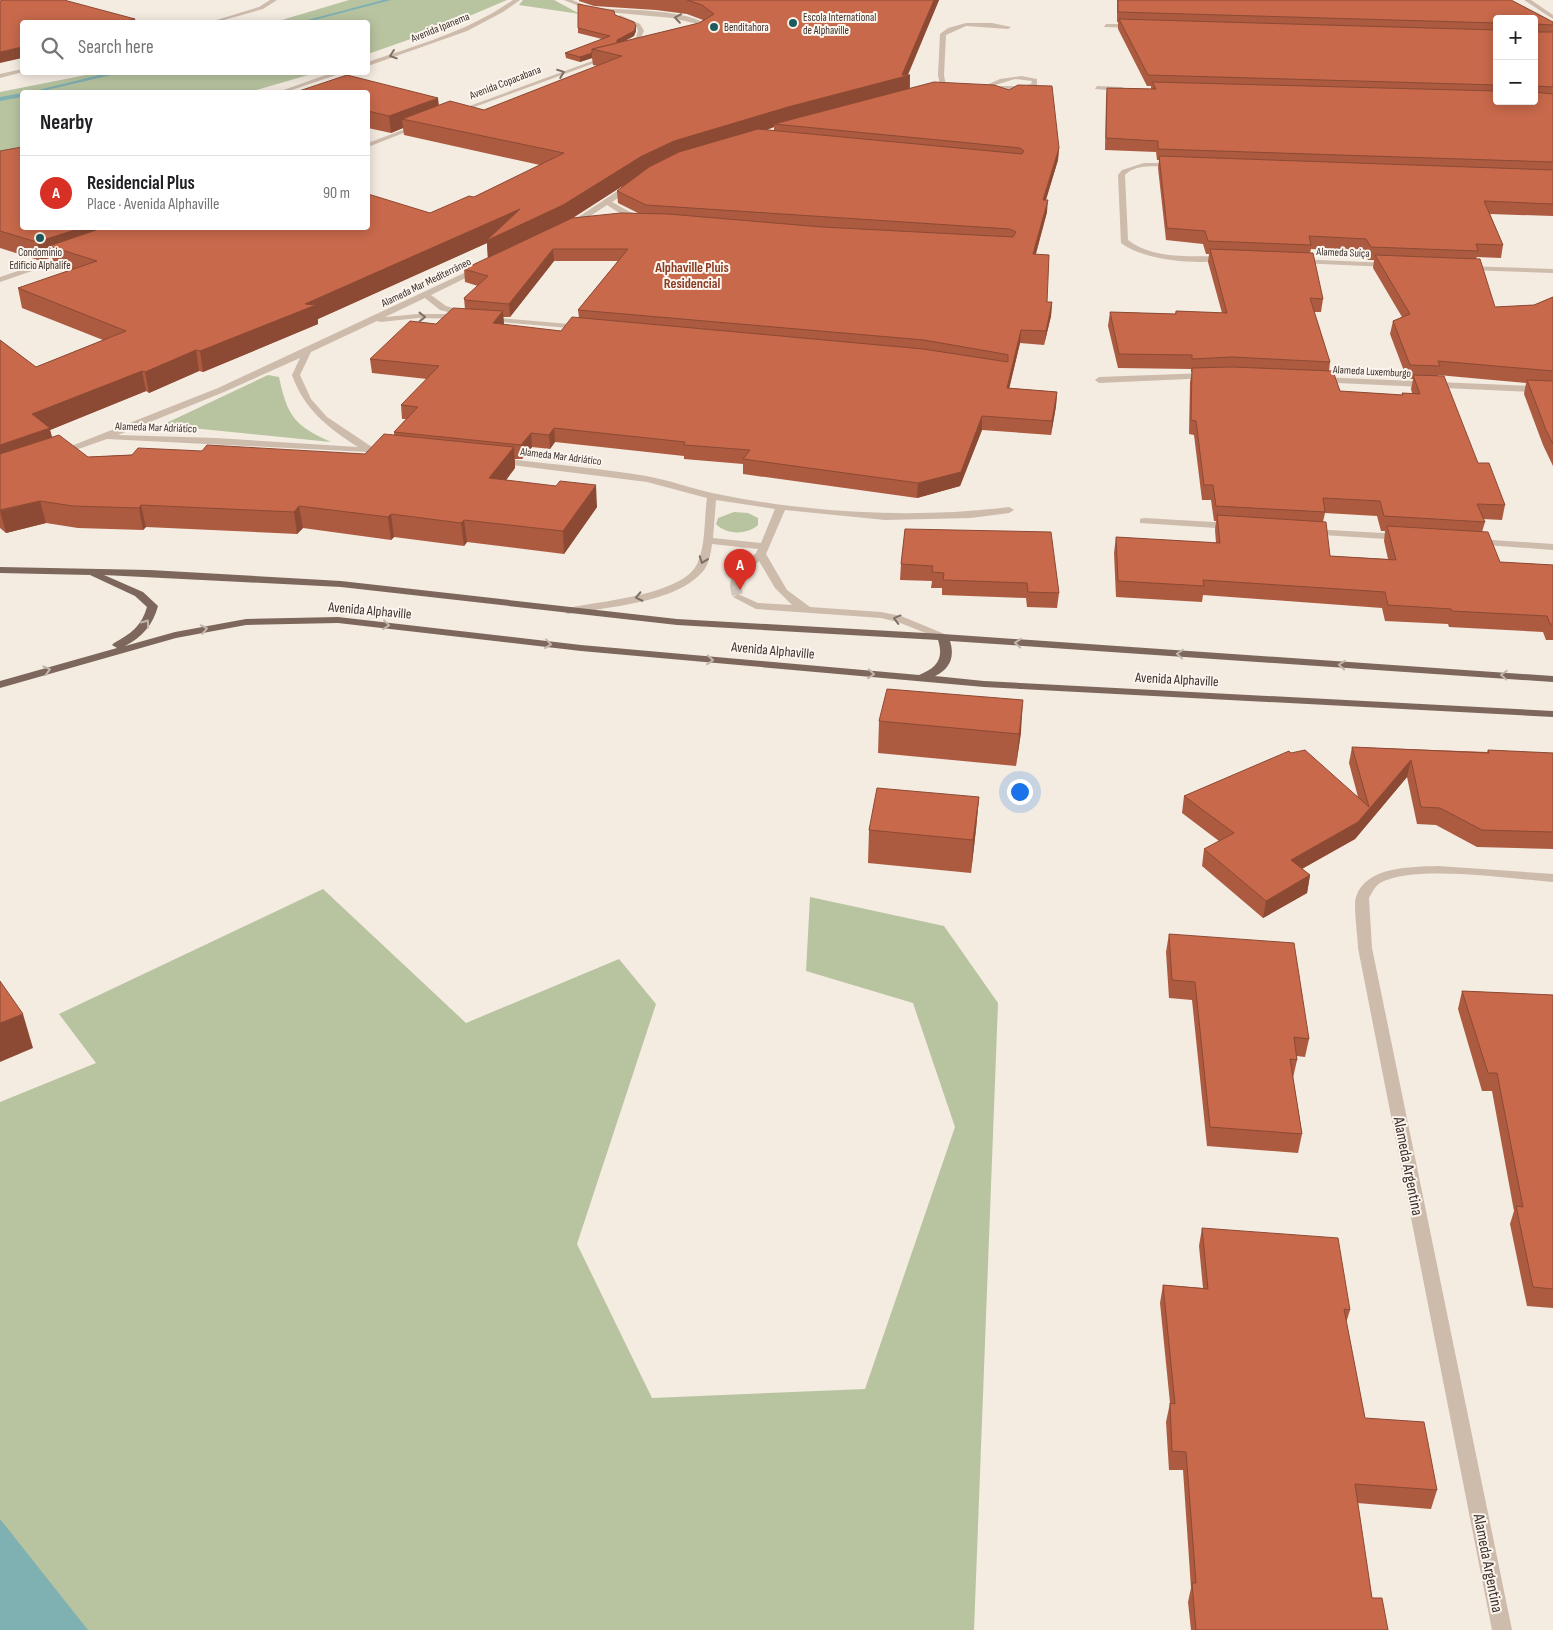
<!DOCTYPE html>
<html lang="en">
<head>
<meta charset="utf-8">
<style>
	body { margin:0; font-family:"Sofia Sans Condensed",sans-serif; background:#f2f2f2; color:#202124 }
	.controls { position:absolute; right:15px; top:15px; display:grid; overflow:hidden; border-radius:5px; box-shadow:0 2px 12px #0003 }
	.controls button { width:45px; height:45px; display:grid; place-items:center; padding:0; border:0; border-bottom:1px solid #e0e0e0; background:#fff; color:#202124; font:25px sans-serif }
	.you { position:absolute; left:1019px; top:791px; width:18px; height:18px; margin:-12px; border:4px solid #fff; border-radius:50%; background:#1a73e8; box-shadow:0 0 0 8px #1a73e833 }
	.badge { display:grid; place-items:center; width:32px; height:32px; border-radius:50%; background:#d93025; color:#fff; font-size:16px; font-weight:700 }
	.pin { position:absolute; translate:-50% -41px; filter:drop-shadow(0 1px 2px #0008) }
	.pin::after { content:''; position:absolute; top:26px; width:18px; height:15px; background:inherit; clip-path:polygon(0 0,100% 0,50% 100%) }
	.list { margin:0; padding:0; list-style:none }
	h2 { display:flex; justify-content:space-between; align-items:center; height:65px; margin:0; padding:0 20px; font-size:21px }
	h2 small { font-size:16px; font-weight:400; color:#757577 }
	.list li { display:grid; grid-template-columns:32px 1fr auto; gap:15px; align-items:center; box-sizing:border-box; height:75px; padding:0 20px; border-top:1px solid #e0e0e0 }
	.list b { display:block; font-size:19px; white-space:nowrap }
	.list p { margin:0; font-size:16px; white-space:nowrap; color:#757577 }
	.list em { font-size:16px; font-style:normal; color:#757577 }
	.icon { flex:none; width:28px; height:28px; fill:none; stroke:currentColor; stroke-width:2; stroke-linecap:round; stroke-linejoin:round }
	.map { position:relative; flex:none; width:1553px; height:1630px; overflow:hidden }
	.search { position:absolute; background:#fff; box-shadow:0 2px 12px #0003; left:20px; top:20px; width:350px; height:55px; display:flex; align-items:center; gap:12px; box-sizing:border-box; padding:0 18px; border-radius:5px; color:#757577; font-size:19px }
	.panel { position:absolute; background:#fff; box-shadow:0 2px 12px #0003; left:20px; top:90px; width:350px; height:140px; border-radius:5px }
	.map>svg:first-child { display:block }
	.green { fill:#b8c4a0 }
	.water { fill:#7fb0b2 }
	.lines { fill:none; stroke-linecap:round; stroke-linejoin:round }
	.stream { fill:#7fb0b2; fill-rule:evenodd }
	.minor-tunnel { stroke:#cfc6bd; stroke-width:11; stroke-dasharray:11 5; stroke-linecap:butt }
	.minor { fill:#cdbbac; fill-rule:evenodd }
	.major { fill:#7d675c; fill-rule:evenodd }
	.wall { fill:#ac5a40; fill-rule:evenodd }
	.shaded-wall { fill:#8c4a34 }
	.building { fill:#c8694b; stroke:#8c4a34 }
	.oneway { stroke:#7d6f65 }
	.oneway2 { stroke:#c2b5ac }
	.poi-dot { fill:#1f5a5e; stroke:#fbf5ee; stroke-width:2 }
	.labels { text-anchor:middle; stroke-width:4; stroke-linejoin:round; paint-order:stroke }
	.far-poi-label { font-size:11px; fill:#3b302b; stroke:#fbf5ee; text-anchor:start }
	.far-street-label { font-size:11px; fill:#3b302b; stroke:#fbf5ee }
	.far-quarter-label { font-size:14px; font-weight:bold; fill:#8c3b22; stroke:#fbf5ee }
	.street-label { font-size:14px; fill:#3b302b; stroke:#fbf5ee }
	.near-street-label { font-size:16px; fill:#3b302b; stroke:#fbf5ee }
</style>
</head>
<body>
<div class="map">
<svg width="1553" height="1630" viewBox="0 0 1553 1630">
	<rect width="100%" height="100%" fill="#f4ebe1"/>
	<!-- green -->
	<g class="green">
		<polygon points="349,0 507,0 439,29 368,54 368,22 275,22"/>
		<polygon points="523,0 554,0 580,14 519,5"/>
		<polygon points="96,73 315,73 250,92 22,92 22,149 0,153 0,92"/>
		<path d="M268,375L279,377C287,416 295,426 331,442L162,425Z"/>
		<path d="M734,512L748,513L758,518V525C747,535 726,535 716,524L718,518Z"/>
		<polygon points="323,889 466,1023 619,959 656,1004 577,1244 652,1398 865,1389 955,1127 913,1003 806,971 810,897 944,926 998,1003 974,1630 0,1630 0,1102 96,1063 59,1014"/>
	</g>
	<!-- water -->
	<polygon class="water" points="0,1519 88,1630 0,1630"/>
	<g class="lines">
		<!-- stream -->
		<g class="stream">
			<polygon points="383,0 391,0 307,22 300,22"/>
			<polygon points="112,72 124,72 38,92 30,92"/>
			<polygon points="22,93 22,97 0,101 0,97"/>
		</g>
		<!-- minor-tunnel -->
		<polyline class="minor-tunnel" points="735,584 738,597"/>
		<!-- minor -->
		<g class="minor">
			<polygon points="270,0 277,0 263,9 217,22 210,22 259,7"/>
			<path d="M513,0H520L503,12L467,31L368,66V62C418,45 469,31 513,0Z"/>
			<polygon points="564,0 572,0 596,10 591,11"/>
			<polygon points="1524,0 1531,0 1553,15 1553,19"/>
			<path d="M599,8C631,11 687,8 713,28L707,32L704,30L706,28L698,24L672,18L597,11Z"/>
			<polygon points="620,15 640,24 644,31 640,39 624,48 622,45 636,37 638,31 636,26 618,18"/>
			<polygon points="966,23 992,23 1011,27 1008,29 966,26 946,35 944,75 946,86 930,90 930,88 940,85 938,75 940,34 948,28"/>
			<polygon points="1106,24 1134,24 1137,26 1134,28 1104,27"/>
			<polygon points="606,56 611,57 458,113 453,112"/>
			<polygon points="22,69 23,72 0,78 0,74"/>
			<polygon points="334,72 345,72 286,92 278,92"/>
			<path d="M1021,76L1037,79V85L1022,90H983L980,88L1000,79ZM1015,79L1032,81L1031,84L1022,86H992Z"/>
			<polygon points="1097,86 1122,87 1125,89 1122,91 1095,89"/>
			<polygon points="416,125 421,126 368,147 368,143"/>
			<path d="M1144,163H1176L1179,165L1176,167C1161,167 1136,163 1125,175L1128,240C1154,260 1193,256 1224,256L1228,258L1227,260C1198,265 1145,261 1121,243L1118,175L1122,170Z"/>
			<polygon points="628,184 635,186 612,202 630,212 645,217 645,221 624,216 607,205 575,226 568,224"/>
			<polygon points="66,255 73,257 0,282 0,277"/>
			<polygon points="1296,259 1389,263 1393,265 1389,267 1299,263 1296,263"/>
			<polygon points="1464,266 1553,269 1553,273 1467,270 1463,268"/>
			<path d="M477,267L484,269L431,295L446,306L463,311L462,319L418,318L381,322L377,321L311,352L300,375L311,399L327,417L372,447L388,449V453L107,439L64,454L61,455L56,452L218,388ZM425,298L440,310L456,314H418L385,317ZM300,358L292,375C304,409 328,428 358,447L216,438L118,435L224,392Z"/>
			<polygon points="486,317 581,325 585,327 581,329 489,321 486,321"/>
			<polygon points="1207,373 1210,374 1210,378 1099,383 1095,380 1099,377"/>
			<polygon points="1319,377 1553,387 1553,393 1316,382 1316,378"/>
			<path d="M500,458C549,464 598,468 646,476C669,480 690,488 712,493C806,513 914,519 1009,507L1014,510L1009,513L971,518L885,520L785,510L766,554L787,590L810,607L881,612L901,616L947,635L948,637L947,639L943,640L898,622L881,618L756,609L733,597L738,594L758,603L792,605L775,588L759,561L741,579L739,586H731L730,584L732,576L756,553L758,549L712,544C711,553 709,563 704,570C678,603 607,607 568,614L563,611L564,609C596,601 685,596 698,562C706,542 704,519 707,498L647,482L497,463V459ZM716,500L775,509L761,543L713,538Z"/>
			<polygon points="1144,518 1231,523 1236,526 1231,529 1140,523 1140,519"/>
			<polygon points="1311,529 1401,534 1406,537 1401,540 1307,534 1307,530"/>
			<polygon points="1476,539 1553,544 1553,550 1472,544 1471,542"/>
			<path d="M1438,866L1553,874V882C1513,879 1414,864 1380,883C1375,886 1372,893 1369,898L1372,948L1512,1630H1492L1358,948C1358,937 1353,906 1356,897C1366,866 1411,867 1438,866Z"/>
		</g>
		<!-- major -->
		<path class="major" d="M0,567L150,570L341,581L677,619L943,634L1553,676V682L950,641C955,657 950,669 935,676L984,681L1553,711V717L984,687L581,651L338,623L246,625L176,638L0,688V681L117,648L112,645L114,643C131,634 142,625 147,607L135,596L90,575L0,573ZM104,575L341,587L677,625L938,640C944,659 937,668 919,675L581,645L338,617L246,619L175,632L125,646C142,637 153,625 158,606L143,592Z"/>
	</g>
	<!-- wall -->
	<g class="wall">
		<path d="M579,0H939L908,75H910V88L1059,148L1058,160L1046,200L1047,212L1036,254L1047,302H1052L1051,316L1044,345L1020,343L1009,388L1057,392L1056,406L1051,435L982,430L960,486L917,498L743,474V464L684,459V456L555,442L550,449L532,447L522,459H515V468L506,480L597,507L564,554L467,542L464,546L394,537L391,540L303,528L297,534L146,527L143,530L78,528L46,523L6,533L0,528V340L36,367L103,340L22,308L18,288L70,270L53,265L52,257L41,261L0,248V151L22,228L430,213L474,197L540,165L404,135L403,128L391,133L368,128V92L439,105L484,110L598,66L593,65L592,58L580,62L566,58L565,53L602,39L578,33V28L615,15L636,26V31L634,36L625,41L699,23L703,20L687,14L656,10L594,6L579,1ZM774,127V130H767ZM624,185L617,191L618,203L638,213L573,218ZM487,243L488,258L464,269L465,282L478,286L464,298L465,309L370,359L372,373L427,379L401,405L402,419H406L394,432V435L365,454L202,451L88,457L52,437L50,430L146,391L149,393L199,371L203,372L318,324V319ZM554,261H618L578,310L579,318L561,331L504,325L503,317H510Z"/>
		<path d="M1117,0H1511L1553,22V216L1490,214L1503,245L1501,258L1477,257L1476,259L1495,307L1534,305L1553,297V466L1543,445L1524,394L1526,383L1438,375V376L1478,463L1505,505L1502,520L1483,519L1485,522L1482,532L1500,562L1553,565V640H1546L1543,632L1449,627L1448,624L1385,621L1382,608L1203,595L1202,602L1116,597L1114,553L1116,537L1216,543L1215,530L1216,521H1214L1211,500H1202L1194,435L1189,434L1190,382L1192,372H1191V369L1118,368L1108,326L1110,312L1175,314L1176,311L1222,313L1208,262L1209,254H1206L1203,244L1166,240L1158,168L1159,160H1157L1156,152L1105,150L1106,99L1107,88L1151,89V86H1147L1118,29V22H1117ZM1497,19H1534V101H1497ZM1311,249L1363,252L1368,260H1374L1373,268L1402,317L1393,321L1390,334L1407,379H1413L1411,389L1412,393H1402V395L1340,391L1329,371L1330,362L1314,312H1321L1323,299L1310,253ZM1325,513L1377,516L1381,531H1385L1384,541L1388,559L1330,556L1323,522Z"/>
		<polygon points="905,529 1059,593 1057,608 1027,607 1026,598 942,595 942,588 931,588 932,581 900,580 901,564"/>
		<polygon points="879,721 1021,732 1016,766 878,753"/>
		<polygon points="1352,747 1487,752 1488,750 1553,753 1553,849 1477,847 1436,825 1417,824 1407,777 1355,839 1302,869 1310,875 1307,893 1263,918 1202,866 1204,849 1219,841 1182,813 1184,796 1291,753 1358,797 1349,763"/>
		<polygon points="979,797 976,829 971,873 868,863 869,830"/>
		<polygon points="1169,934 1309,1039 1305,1057 1297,1056 1297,1060 1293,1078 1302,1134 1298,1153 1207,1146 1192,1000 1169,998 1166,952"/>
		<polygon points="1462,991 1553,995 1553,1308 1527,1306 1510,1224 1514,1211 1492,1091 1482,1091 1458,1009"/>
		<polygon points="1202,1228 1350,1310 1346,1323 1365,1418 1437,1490 1431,1509 1357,1503 1372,1598 1388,1630 1191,1630 1188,1602 1191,1588 1183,1470 1169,1470 1166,1422 1170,1403 1160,1303 1163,1285 1203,1288 1199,1246"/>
	</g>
	<!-- shaded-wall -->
	<g class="shaded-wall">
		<polygon points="934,0 939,0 907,76 910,75 909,91 774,124 774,127 674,158 643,173 564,223 488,260 487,243 318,319 318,324 203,372 200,351 305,304 520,209 642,156 674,141 788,107 902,75"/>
		<polygon points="135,19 136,22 119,22"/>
		<polygon points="636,26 636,31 634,36 617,45 617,40"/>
		<polygon points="22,47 22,58 0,63 0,52"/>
		<polygon points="592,53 592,58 580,62 580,57"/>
		<polygon points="438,98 440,114 402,119 403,128 391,133 389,116"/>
		<polygon points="1059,148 1058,160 1042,212 1043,200"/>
		<polygon points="1048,200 1047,212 1032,267 1033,254"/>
		<polygon points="81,228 140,228 49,246 52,257 41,261 37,242"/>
		<polygon points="553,249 554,261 510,317 509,304"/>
		<polygon points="1052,302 1051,316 1044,345 1046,331"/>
		<polygon points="503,311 504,324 494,337 493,323"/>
		<polygon points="1021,330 1020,343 1006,402 1007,388"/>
		<polygon points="196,350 199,371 149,393 145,372"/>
		<polygon points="142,371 146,391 50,430 55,449 0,468 0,445 32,414"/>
		<polygon points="1057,392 1056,406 1051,435 1052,421"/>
		<polygon points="982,416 982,430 960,486 917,498 918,483"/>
		<polygon points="554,428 555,442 550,449 549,435"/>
		<polygon points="531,433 532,447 522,459 521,445"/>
		<polygon points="514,447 515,468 491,500 489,478"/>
		<polygon points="596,485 597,507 564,554 563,531"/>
		<polygon points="40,501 46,523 6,533 0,511"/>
		<polygon points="141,505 146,527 143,530 139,508"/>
		<polygon points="299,506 303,528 297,534 294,512"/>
		<polygon points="391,514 394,537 391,540 388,517"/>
		<polygon points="464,520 467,542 464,546 461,523"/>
		<polygon points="1023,700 1021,732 1016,766 1019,734"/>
		<polygon points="1411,760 1407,777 1355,839 1287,877 1291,860 1358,822"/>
		<polygon points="979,797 976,829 971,873 973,840"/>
		<polygon points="1310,875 1307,893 1263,918 1266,901"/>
		<polygon points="23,1014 33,1048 0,1062 0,1023"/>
	</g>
	<!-- building -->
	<g class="building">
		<polygon points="4,0 64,0 135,19 119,22 22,22 22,47 0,52 0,1"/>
		<polygon points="687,0 934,0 902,75 910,75 788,107 674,141 642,156 563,205 486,241 520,209 305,304 316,305 200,351 196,350 145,372 142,371 32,414 50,428 0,445 0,340 36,367 126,331 18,288 97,261 49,246 102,228 368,228 368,194 430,213 469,196 474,197 564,153 402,119 450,101 484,110 622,56 592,49 699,23 714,14 702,5"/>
		<polygon points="1118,0 1511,0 1553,22 1553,25 1535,24 1536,32 1553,32 1553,87 1536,86 1534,87 1534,19 1497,19 1497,23 1118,12"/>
		<polygon points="578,4 614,11 615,15 634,22 636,26 634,31 617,40 617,43 592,49 592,53 580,57 565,53 610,36 578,28"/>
		<polygon points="1119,19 1497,30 1497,85 1148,75"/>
		<polygon points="347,75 438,98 389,116 368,111 368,92 296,92"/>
		<polygon points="934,82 994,85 1009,90 1018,85 1052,86 1059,148 1043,200 1048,200 1033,254 1049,255 1047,302 1052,302 1046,331 1021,330 1007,388 1057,392 1052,421 982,416 961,472 918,483 743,459 750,450 684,445 685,442 554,428 549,435 531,433 521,445 394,432 418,407 401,405 439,366 370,359 410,321 436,324 453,308 503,311 493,323 561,331 572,317 923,349 1008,362 1008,355 1004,354 924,340 578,310 628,249 553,249 509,304 465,300 464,298 488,276 464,269 572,218 621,213 668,214 822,227 1013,237 1016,232 1010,229 646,205 617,191 649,167 679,152 758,129 1022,154 1024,151 1020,148 774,124"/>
		<polygon points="1152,82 1497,91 1497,101 1534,101 1534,92 1553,94 1553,162 1158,149 1158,141 1106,138 1107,88 1156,89"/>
		<polygon points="22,147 22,228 81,228 37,242 0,231 0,151"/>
		<polygon points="1159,156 1553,170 1553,204 1484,201 1503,245 1476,244 1478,251 1371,247 1366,239 1309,236 1311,245 1208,241 1205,231 1167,228"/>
		<polygon points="1210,249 1313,253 1323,299 1310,298 1330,362 1232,357 1192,359 1192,355 1119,354 1110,312 1176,314 1176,311 1227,313"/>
		<polygon points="1375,255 1480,259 1495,307 1534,305 1553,297 1553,371 1438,361 1440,366 1410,365 1393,321 1410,314"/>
		<polygon points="1232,367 1333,371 1340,391 1403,395 1402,393 1420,394 1413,375 1444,376 1478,463 1489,463 1505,505 1477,504 1485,522 1384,516 1380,501 1323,498 1325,512 1216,506 1213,485 1204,485 1196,421 1191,420 1192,368"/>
		<polygon points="1527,380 1553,381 1553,444 1546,430"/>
		<polygon points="384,434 514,447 489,478 556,486 560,481 596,485 563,531 464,520 461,523 391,514 388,517 299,506 294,512 141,505 139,508 73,506 40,501 0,510 0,454 59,435 88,457 132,455 138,448 202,451 207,445 365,454"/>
		<polygon points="1217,515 1326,522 1330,556 1396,560 1387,526 1488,532 1500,562 1553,565 1553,624 1550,624 1547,616 1452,611 1451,609 1388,605 1385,592 1203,580 1204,586 1118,581 1116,537 1220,543"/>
		<polygon points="905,529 1051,532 1059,593 1028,592 1027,583 943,580 944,573 932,572 933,566 901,564"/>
		<polygon points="887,689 1023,700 1019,734 879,721"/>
		<polygon points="1352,747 1489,753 1488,750 1553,753 1553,832 1482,830 1440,808 1421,807 1411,760 1358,822 1291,860 1310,875 1266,901 1204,849 1234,833 1184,796 1289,751 1291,753 1305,750 1369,807"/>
		<polygon points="877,788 979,797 973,840 869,830"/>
		<polygon points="1169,934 1294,943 1309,1039 1294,1037 1297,1060 1290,1059 1302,1134 1210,1127 1195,982 1172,980"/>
		<polygon points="0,981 23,1014 0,1023"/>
		<polygon points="1462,991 1553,995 1553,1289 1533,1287 1516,1206 1523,1207 1497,1073 1488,1073"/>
		<polygon points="1202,1228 1338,1238 1350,1310 1344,1309 1365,1418 1424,1422 1437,1490 1355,1484 1372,1598 1382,1598 1388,1630 1196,1630 1192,1583 1196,1583 1186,1452 1172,1451 1170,1403 1175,1404 1163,1285 1208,1289"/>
	</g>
	<!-- one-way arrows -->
	<defs><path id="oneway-chevron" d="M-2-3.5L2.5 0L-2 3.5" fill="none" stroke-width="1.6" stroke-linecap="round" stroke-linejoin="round" transform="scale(1.25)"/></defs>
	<g class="oneway">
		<use href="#oneway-chevron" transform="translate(678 18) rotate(-172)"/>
		<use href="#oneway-chevron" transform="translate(393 55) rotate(161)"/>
		<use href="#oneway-chevron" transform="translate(561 73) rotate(-21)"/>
		<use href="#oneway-chevron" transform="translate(422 317)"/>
		<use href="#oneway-chevron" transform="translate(703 560) rotate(110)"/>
		<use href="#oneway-chevron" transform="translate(639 597) rotate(168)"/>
		<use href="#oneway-chevron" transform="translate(897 619) rotate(-165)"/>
	</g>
	<g class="oneway2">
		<use href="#oneway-chevron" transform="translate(146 623) rotate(-54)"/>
		<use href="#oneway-chevron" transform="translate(386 625) rotate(7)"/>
		<use href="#oneway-chevron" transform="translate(204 629) rotate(-11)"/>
		<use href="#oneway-chevron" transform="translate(1018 643) rotate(-176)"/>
		<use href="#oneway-chevron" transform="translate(548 644) rotate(7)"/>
		<use href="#oneway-chevron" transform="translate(1180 654) rotate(-176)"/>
		<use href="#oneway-chevron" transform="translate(710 660) rotate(5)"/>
		<use href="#oneway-chevron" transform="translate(1342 665) rotate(-176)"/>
		<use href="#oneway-chevron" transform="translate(47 670) rotate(-17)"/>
		<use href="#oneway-chevron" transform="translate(871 674) rotate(5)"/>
		<use href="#oneway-chevron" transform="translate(1504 675) rotate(-176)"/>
	</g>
	<!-- markers -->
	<g class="poi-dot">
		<circle cx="793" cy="23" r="5"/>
		<circle cx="714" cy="27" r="5"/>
		<circle cx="40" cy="238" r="5"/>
	</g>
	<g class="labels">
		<!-- far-poi labels -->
		<g class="far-poi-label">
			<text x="803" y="21">Escola International<tspan x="803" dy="13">de Alphaville</tspan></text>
			<text x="724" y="31">Benditahora</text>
			<text x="40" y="256" text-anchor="middle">Condomínio<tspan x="40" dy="13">Edifício Alphalife</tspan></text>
		</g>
		<!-- far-street labels -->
		<g class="far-street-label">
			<text transform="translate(440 27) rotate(-22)" y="4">Avenida Ipanema</text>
			<text transform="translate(505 82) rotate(-21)" y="4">Avenida Copacabana</text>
			<text transform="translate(1343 252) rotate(2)" y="4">Alameda Suíça</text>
			<text transform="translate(426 282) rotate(-26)" y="4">Alameda Mar Mediterrâneo</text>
			<text transform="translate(1372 371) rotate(3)" y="4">Alameda Luxemburgo</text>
			<text transform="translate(156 427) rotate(2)" y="4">Alameda Mar Adriático</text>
			<text transform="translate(561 456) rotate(7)" y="4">Alameda Mar Adriático</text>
		</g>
		<!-- far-quarter labels -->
		<g class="far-quarter-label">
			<text x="692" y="272">Alphaville Pluis<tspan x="692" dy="16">Residencial</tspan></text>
		</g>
		<!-- street labels -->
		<g class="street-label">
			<text transform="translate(370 610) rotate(5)" y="5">Avenida Alphaville</text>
			<text transform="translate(773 650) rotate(5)" y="5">Avenida Alphaville</text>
			<text transform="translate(1177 679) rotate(3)" y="5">Avenida Alphaville</text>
		</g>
		<!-- near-street labels -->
		<g class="near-street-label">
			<text transform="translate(1409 1166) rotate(79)" y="6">Alameda Argentina</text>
			<text transform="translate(1489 1563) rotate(79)" y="6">Alameda Argentina</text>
		</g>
	</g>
</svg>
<div class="controls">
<button>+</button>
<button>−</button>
</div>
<div class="you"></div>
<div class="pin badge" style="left:740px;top:590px">A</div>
<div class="search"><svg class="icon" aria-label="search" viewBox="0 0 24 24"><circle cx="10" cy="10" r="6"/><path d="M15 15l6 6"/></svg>Search here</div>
<section class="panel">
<h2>Nearby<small></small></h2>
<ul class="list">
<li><span class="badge">A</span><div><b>Residencial Plus</b><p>Place · Avenida Alphaville</p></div><em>90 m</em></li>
</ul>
</section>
</div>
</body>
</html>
